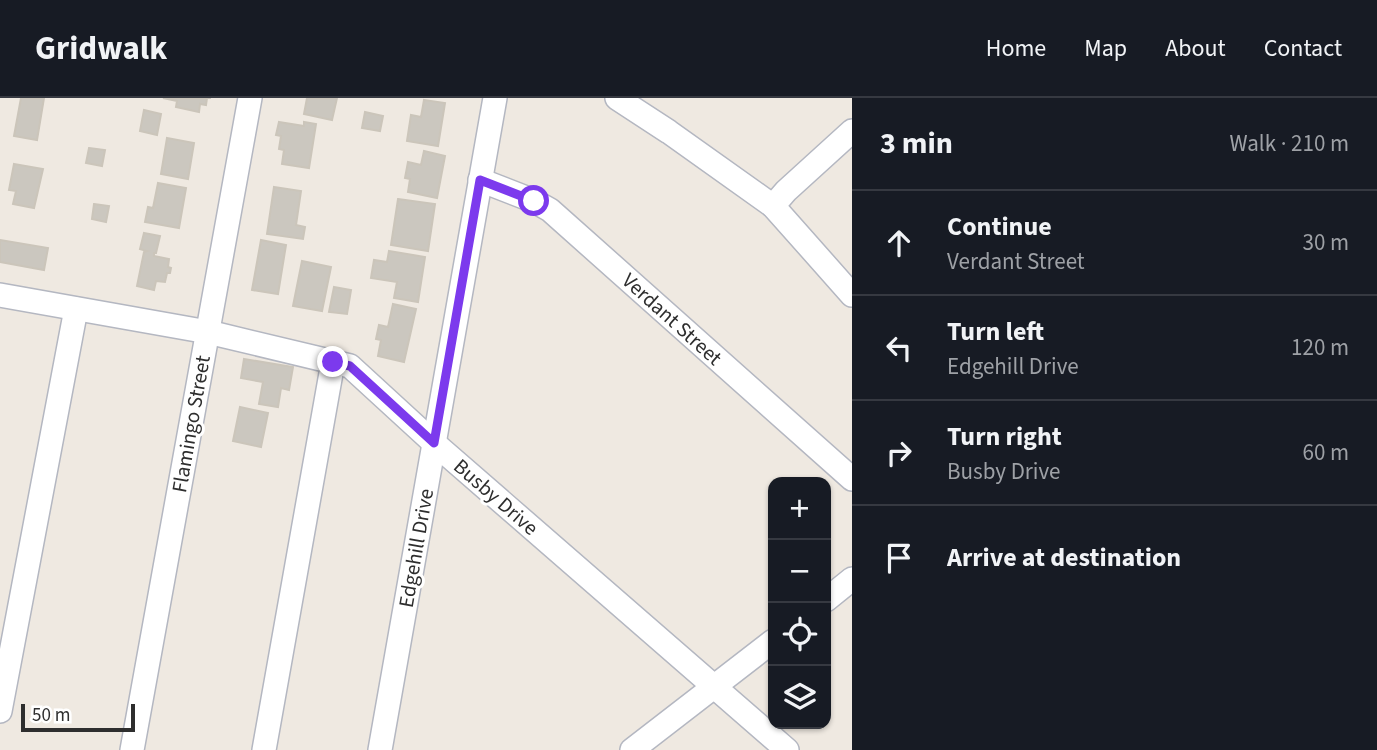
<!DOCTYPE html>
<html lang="en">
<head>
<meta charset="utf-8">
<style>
	body { margin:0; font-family:"Source Sans 3",sans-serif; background:#242831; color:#f1f3f6 }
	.controls { position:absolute; right:21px; bottom:21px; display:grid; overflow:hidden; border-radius:14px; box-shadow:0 2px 5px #0004 }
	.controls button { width:63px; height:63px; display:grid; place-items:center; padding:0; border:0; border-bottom:2px solid #363941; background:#171b24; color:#f1f3f6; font:35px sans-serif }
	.scale { position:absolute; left:21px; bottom:18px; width:114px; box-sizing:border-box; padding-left:7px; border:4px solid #2e2e2e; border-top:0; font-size:19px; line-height:24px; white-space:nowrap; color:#2e2e2e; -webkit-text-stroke:5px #fff; paint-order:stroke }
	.stop { position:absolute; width:21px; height:21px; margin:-16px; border:5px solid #7c3aed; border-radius:50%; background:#fff }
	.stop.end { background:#7c3aed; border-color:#fff; box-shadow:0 2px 7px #0008 }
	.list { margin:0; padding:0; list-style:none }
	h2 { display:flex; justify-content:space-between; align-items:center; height:91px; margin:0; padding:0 28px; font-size:30px }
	h2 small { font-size:23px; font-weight:400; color:#9ea1a6 }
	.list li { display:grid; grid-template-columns:46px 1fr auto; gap:21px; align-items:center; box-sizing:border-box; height:105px; padding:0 28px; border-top:2px solid #363941 }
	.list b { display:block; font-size:26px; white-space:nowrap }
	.list p { margin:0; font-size:23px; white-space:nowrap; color:#9ea1a6 }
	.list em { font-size:23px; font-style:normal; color:#9ea1a6 }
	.icon { flex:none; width:38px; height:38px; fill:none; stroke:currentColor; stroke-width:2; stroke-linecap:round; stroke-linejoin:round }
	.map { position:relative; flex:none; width:852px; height:652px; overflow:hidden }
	header { display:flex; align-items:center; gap:42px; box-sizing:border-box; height:98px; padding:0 35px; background:#171b24; border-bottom:2px solid #363941 }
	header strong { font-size:33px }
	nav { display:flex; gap:38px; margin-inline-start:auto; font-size:24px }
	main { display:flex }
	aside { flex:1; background:#171b24 }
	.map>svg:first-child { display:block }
	.building { fill:#cbc7bf; stroke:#cbc5ba; stroke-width:2 }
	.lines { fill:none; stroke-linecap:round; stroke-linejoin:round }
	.minor-casing { stroke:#b4b7c1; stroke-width:26 }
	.minor { stroke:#fff; stroke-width:23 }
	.route { stroke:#7c3aed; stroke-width:9 }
	.labels { text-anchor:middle; stroke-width:6; stroke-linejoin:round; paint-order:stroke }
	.street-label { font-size:21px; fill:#2e2e2e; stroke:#fff }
</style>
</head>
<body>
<header>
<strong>Gridwalk</strong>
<nav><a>Home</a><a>Map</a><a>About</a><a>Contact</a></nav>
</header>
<main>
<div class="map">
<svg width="852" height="652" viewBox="0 0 852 652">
	<rect width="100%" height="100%" fill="#efe9e1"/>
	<!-- building -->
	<g class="building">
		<polygon points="21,0 44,0 37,42 14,38"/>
		<polygon points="163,0 211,0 207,0 206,7 200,6 199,14 176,9 177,3"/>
		<polygon points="307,0 337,0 332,22 304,16"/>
		<polygon points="424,2 445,5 438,48 407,43 411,17 421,19"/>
		<polygon points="144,12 161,16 157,37 140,33"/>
		<polygon points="365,14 383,18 380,33 362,30"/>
		<polygon points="279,24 304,28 304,24 316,26 309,70 282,66 284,52 279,51 281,38 276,37"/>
		<polygon points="167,40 194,45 188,81 161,76"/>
		<polygon points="89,50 105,52 102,68 86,65"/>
		<polygon points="424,53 445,58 437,100 408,94 410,81 405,80 408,64 421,67"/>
		<polygon points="14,66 43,71 34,110 13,106 16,93 9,92"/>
		<polygon points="158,85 186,90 179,130 145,124 148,109 153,110"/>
		<polygon points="274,89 301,93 296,127 305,129 303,141 267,136"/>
		<polygon points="398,101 435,106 428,153 391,147"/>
		<polygon points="94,106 109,108 106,124 92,121"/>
		<polygon points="144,135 160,138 156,155 154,155 154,158 169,161 168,169 171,170 170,175 167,175 165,184 156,183 154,192 137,188 144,154 147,153 140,151"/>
		<polygon points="0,142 48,150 44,172 0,164"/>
		<polygon points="261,142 286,147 278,196 252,192"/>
		<polygon points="389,153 425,159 418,204 394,200 397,184 371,180 374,162 387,164"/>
		<polygon points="302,163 331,169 322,213 293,208"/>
		<polygon points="334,189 351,192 347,216 329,214"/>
		<polygon points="393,206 416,211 404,264 378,258 381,242 376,241 379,227 388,229"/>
		<polygon points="244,261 293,269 289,292 281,290 278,309 259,306 263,284 241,280"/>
		<polygon points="240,309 268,315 261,349 233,343"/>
	</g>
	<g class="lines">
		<!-- minor casing -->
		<g class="minor-casing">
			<g id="minor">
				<polyline points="617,0 669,34 773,108"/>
				<polyline points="852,33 786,93 773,108 852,197"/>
				<polyline points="480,82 534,103 550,112 852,381"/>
				<polyline points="0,197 208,234 350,268 434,345 787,652"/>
				<polyline points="826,502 852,481"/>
				<polyline points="0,613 76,211"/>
				<polyline points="132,652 250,0"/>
				<polyline points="264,652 333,264"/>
				<polyline points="380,652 495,0"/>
				<polyline points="632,652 773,543"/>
			</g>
		</g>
		<!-- minor -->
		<use href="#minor" class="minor"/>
	</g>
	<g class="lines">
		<!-- route -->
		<polyline class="route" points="333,264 350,268 434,345 480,82 534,103"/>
	</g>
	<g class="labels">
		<!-- street labels -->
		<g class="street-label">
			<text transform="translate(672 221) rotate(42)" y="7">Verdant Street</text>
			<text transform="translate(191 326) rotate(-80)" y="7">Flamingo Street</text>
			<text transform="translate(496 399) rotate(41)" y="7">Busby Drive</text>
			<text transform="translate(416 450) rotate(-80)" y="7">Edgehill Drive</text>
		</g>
	</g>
</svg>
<div class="controls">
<button>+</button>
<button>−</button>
<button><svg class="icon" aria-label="locate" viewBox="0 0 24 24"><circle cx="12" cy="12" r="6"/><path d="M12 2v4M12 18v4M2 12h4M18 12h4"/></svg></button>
<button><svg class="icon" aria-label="layers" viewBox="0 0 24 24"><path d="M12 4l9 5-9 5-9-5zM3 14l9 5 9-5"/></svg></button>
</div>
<div class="scale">50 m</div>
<div class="stop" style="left:534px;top:103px"></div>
<div class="stop end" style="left:333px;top:264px"></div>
</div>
<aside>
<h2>3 min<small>Walk · 210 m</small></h2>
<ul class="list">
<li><svg class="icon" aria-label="ahead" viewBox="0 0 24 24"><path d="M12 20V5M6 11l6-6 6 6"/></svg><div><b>Continue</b><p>Verdant Street</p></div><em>30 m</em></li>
<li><svg class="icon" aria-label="left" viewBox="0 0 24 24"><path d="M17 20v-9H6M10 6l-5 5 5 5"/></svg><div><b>Turn left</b><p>Edgehill Drive</p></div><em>120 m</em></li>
<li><svg class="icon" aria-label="right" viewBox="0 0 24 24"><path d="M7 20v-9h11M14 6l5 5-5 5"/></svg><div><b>Turn right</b><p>Busby Drive</p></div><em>60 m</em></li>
<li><svg class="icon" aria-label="arrive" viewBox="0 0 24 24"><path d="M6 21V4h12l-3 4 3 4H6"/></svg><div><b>Arrive at destination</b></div></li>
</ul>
</aside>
</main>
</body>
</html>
